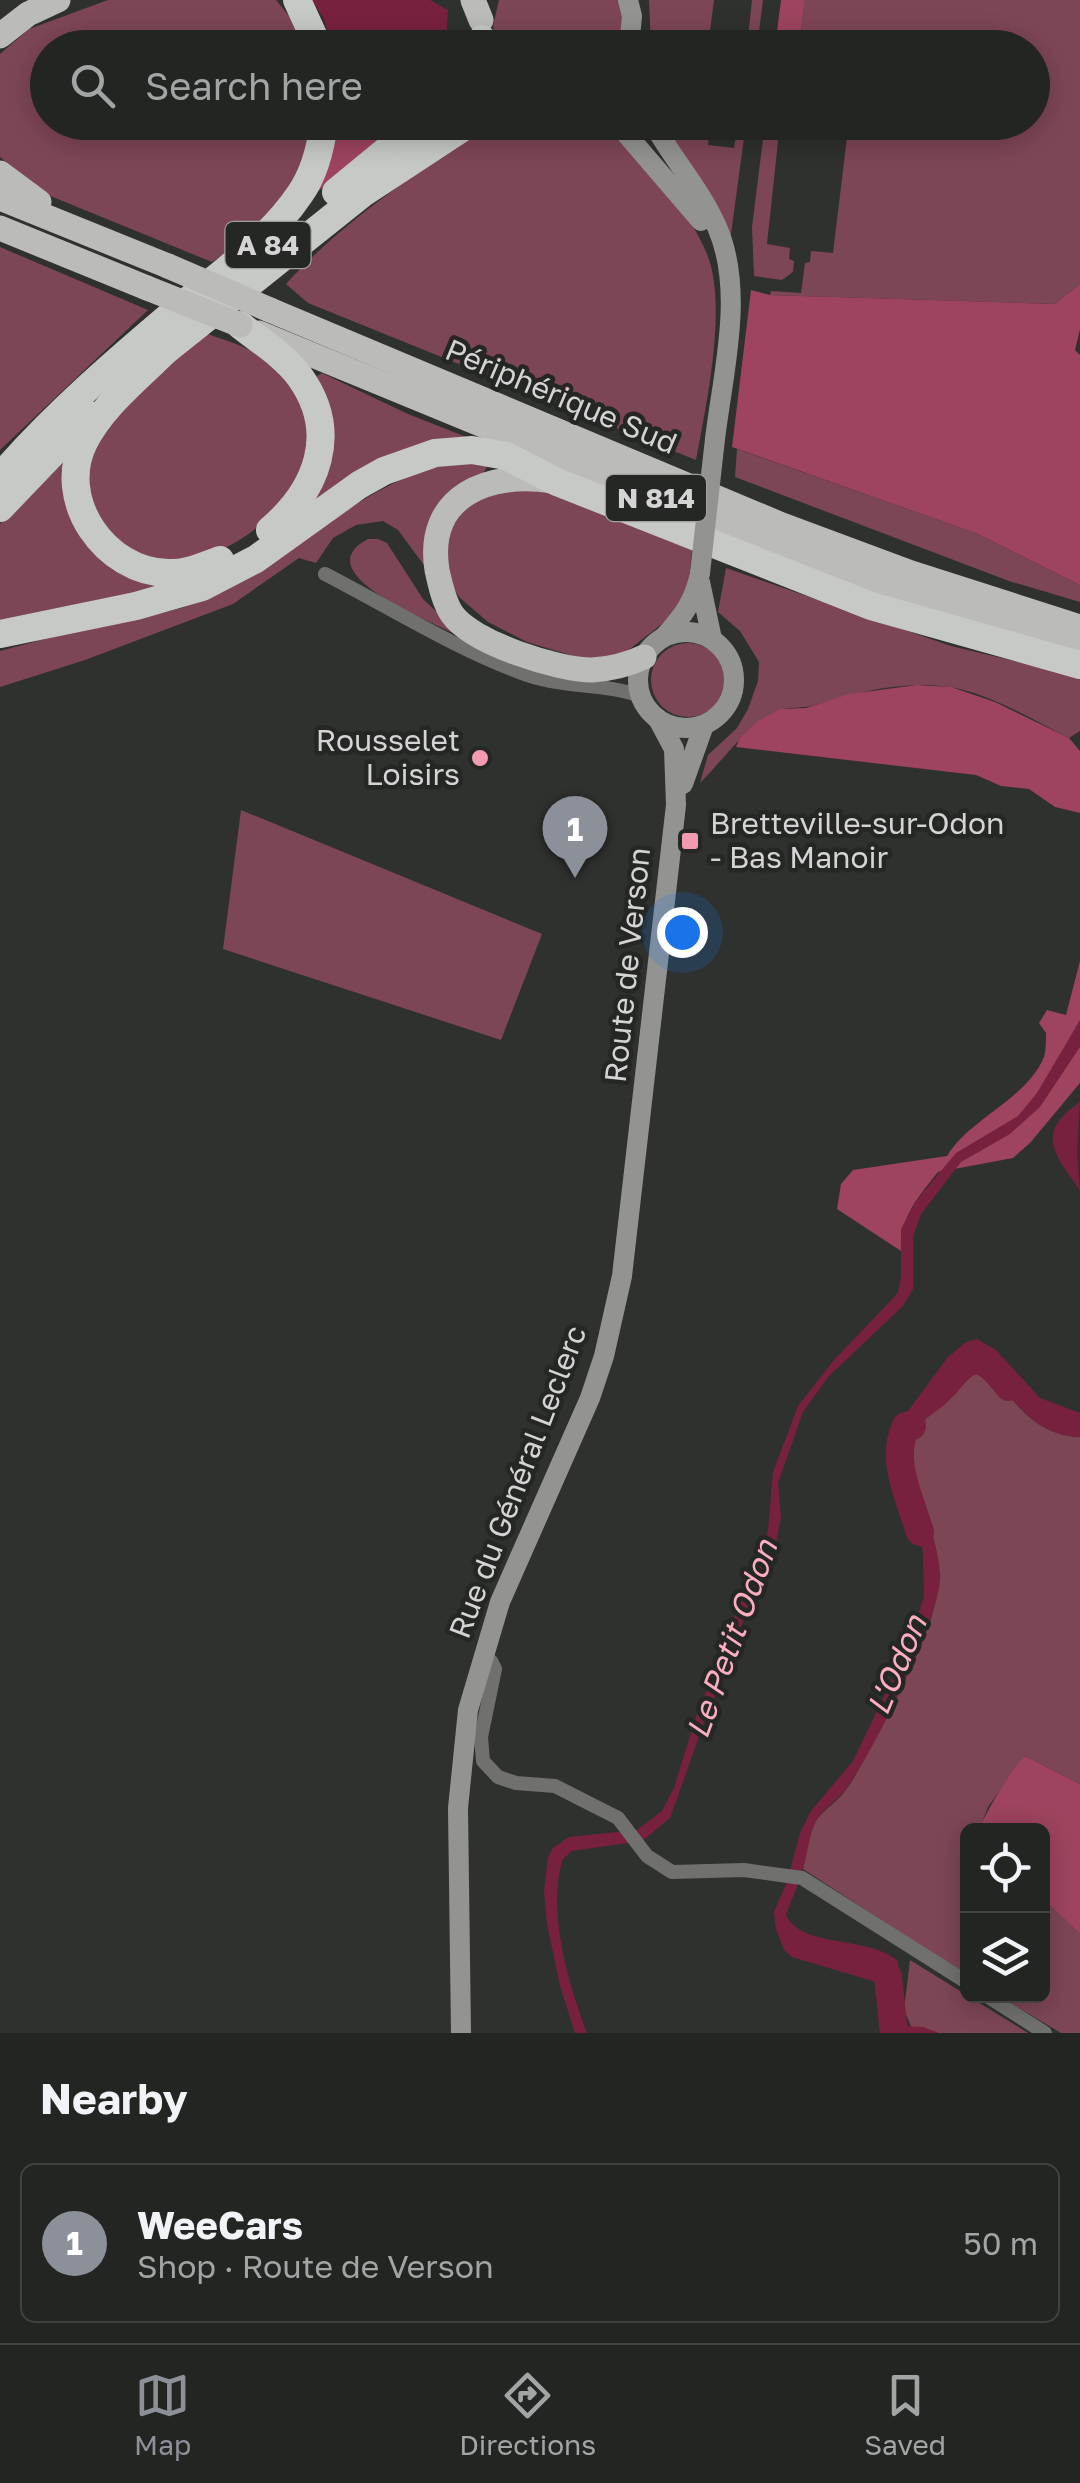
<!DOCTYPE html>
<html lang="en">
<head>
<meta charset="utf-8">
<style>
	body { margin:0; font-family:"Golos Text",sans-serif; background:#2f312f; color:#f1f3f6 }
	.controls { position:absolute; right:30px; bottom:30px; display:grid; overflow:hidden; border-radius:15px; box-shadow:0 5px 25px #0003 }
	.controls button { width:90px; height:90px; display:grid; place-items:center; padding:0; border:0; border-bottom:2px solid #404240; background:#232522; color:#f1f3f6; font:50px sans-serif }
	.you { position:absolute; left:682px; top:932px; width:35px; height:35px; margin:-25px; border:8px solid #fff; border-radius:50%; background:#1a73e8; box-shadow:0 0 0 15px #1a73e833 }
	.badge { display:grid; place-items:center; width:65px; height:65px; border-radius:50%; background:#8c9099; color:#fff; font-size:32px; font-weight:700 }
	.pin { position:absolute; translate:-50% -82px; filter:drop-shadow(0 2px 5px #0008) }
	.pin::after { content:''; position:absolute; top:52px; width:35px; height:30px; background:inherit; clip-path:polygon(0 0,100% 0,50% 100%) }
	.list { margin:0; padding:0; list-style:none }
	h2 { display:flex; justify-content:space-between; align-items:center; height:130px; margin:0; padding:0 40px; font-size:42px }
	h2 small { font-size:32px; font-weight:400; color:#a3a5a5 }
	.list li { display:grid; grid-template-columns:65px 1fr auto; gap:30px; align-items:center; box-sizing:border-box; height:160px; margin:0 20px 20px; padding:0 20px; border:2px solid #404240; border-radius:15px }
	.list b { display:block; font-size:38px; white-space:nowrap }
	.list p { margin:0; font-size:32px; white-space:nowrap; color:#a3a5a5 }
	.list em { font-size:32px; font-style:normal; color:#a3a5a5 }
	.icon { flex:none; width:55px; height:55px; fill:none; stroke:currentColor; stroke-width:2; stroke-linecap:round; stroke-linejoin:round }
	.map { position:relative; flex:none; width:1080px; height:2033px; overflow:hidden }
	.search { position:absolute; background:#232522; box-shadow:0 5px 25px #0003; left:30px; right:30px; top:30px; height:110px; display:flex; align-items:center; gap:25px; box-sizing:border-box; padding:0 35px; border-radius:55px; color:#a3a5a5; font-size:38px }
	.sheet { height:310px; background:#232522 }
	nav { display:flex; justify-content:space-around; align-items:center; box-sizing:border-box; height:140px; border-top:2px solid #404240; background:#232522; font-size:28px; color:#a3a5a5 }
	nav a { display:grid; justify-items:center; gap:5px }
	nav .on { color:#8c9099 }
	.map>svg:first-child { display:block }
	.green { fill:#7d4654 }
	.forest { fill:#9e445e }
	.water { fill:#78213e }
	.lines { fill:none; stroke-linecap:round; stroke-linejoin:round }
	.river { stroke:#78213e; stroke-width:28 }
	.minor { stroke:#70716f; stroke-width:14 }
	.secondary { stroke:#939492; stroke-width:20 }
	.trunk { stroke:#bbbcba; stroke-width:25 }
	.motorway { stroke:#c7c9c6; stroke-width:28 }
	.secondary-bridge { stroke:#939492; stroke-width:20 }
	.trunk-bridge { stroke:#bbbcba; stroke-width:25 }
	.poi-dot { fill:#f29aaf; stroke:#252724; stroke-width:4 }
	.labels { text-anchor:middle; stroke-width:9; stroke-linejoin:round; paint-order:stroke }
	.shield { fill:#252724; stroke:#9fa09e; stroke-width:2.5 }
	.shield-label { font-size:28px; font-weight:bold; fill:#d3d4d3 }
	.street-label { font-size:30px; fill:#d3d4d3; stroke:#252724 }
	.poi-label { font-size:30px; fill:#d3d4d3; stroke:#252724; text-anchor:end }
	.water-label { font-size:32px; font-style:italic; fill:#faaebf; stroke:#252724 }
</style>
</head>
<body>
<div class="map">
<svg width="1080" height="2033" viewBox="0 0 1080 2033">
	<rect width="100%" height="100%" fill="#2f312e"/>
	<!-- green -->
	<g class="green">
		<path d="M108,0H276L301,31L306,47L48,48V122L309,123C308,133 308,145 305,154C290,199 250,238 212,262L43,193L0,157V54L29,29Z"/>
		<polygon points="499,0 618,0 623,15 619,47 496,47 493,26"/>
		<polygon points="649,0 714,0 708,47 651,47"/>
		<polygon points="752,0 763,0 757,47 747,47"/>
		<polygon points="805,0 1080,0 1080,284 1055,304 770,295 771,291 801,293 805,263 810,262 811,251 833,253 848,129 800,123 1032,122 1032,48 799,47"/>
		<path d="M495,123H603L616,130C647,168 689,209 707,254C728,305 706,406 696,460L308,303L286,284C344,220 422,168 495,123Z"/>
		<polygon points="738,123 746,123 731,234 725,237 670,135 672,130 683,126 710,129 708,145 734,148"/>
		<polygon points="765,123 780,123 767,244 790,248 789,259 794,261 793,272 782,280 754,276 752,227"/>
		<polygon points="0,247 148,310 0,450"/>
		<path d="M205,333C221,339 240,344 255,353C395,434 222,616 123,543C109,533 100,527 93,510C86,493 82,470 89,451C102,412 173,361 205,333Z"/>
		<polygon points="322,373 408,414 474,440 308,505 321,388 317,376"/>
		<polygon points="75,441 87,538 210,577 0,630 0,524"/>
		<polygon points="737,449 978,534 1080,585 1080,602 1009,581 735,477"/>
		<path d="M447,464H484L487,467L426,568L398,530L383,521L356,525L333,538L316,563L299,558L233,604L85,660L0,687V651C30,643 59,635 89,628C134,618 181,613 222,592C303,551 355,487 447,464Z"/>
		<polygon points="499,489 544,491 692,550 688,589 667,620 622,655 606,660 577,657 527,642 488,622 459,597 451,584 445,538 465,508"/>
		<path d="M368,539H378L387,543L423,599L456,630L451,632C426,619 305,572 368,539Z"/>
		<path d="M726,568L951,646L1080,677V731L1069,738C1031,719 991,694 950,687C905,680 856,692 815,705C803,709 788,706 777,711C745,727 725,758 700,783L708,755L737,728L748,709L758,681L759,662L740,631L718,612Z"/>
		<circle cx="688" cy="680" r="37"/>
		<polygon points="241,810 542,934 501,1040 223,949"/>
		<path d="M981,1357C1007,1393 1030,1435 1080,1437V1784L1025,1756L988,1807L981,1825L983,1830H968L967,1976L803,1869C807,1853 809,1830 818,1818C826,1808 838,1801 845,1791C858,1775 865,1755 874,1737C899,1690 932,1637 939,1583C944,1545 901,1458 913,1435C921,1418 939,1411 950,1397C961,1384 962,1361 981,1357Z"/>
		<polygon points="1043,1899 1080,1934 1080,2033 1061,2033 999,1996 1042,1996"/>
		<polygon points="910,1960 1028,2033 914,2033 904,2010"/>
	</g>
	<!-- forest -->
	<g class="forest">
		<polygon points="781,0 805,0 799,47 775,47"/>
		<polygon points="335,123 397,123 315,194"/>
		<polygon points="1080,284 1080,329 1075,350 1080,355 1080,585 978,534 732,447 751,290 770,295 1055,304"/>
		<polygon points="917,685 951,687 995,702 1069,738 1080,751 1080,813 1055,807 1029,789 1001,786 976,775 736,747 740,738 758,721 780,709 806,708 849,694"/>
		<path d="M1080,961V1083L1030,1143L1013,1158L938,1172C919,1196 899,1218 901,1251L837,1209L841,1184L853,1170L947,1156C970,1118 1026,1100 1044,1057C1046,1050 1046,1040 1046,1033L1039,1023L1047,1010L1066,1015Z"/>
		<path d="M1025,1756L1080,1784V1934L1043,1899L1042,1830H983L981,1825C987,1810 1014,1766 1025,1756Z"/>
	</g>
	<!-- water -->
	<g class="water">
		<polygon points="312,0 430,0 448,10 446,39 440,47 331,47 324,19"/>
		<path d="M1080,1020V1047L1040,1107L1010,1134L961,1162L921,1214L913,1237V1289L903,1306L828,1377L803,1412L778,1483L781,1517L776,1542L737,1636L728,1673L711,1703L670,1818L642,1841L572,1851L563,1859C546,1910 569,1985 587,2033H575L560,1986L547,1924L544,1891L548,1857L553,1848L569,1837L637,1830L662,1811L674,1788L699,1707L720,1664L724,1643L768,1531L773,1472L798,1406L834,1360L898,1293L901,1277V1229L915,1202L956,1153L1018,1116L1037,1093Z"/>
		<path d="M1080,1102L1077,1151L1080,1190C1055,1154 1034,1133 1080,1102Z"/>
		<path d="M977,1339L996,1350L1040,1398L1080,1413V1437C1030,1435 1008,1393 981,1357C962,1361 962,1384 951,1398C940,1412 921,1417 913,1434C902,1458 943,1544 940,1581C935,1628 875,1748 847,1788C838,1800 822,1809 816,1821C809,1834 808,1852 804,1865C799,1882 792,1899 786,1915C802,1949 868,1935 898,1961L900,2017L903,2026L923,2027L939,2033H899L887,1993L876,1982L792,1957L784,1950L776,1929L774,1912L787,1882L800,1833L811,1811L853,1761L904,1655L924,1597L923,1551L896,1449L902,1419L948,1357L966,1342Z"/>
	</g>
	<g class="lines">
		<!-- river -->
		<g class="river">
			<path d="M945,1385C972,1350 983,1354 1009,1387"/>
			<path d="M912,1426H906C890,1460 909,1496 920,1532"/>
			<polyline points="883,1969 888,1977 894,2033"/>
		</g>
		<!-- minor -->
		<g class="minor">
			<path d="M325,574C391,608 457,650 527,675C564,688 604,683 641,696"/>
			<polyline points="482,1656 491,1661 495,1669 481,1737 483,1761 498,1777 516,1783 555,1786 618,1818 647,1856 672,1872 744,1870 802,1878 968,1983"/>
			<polyline points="987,1996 1045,2033"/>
		</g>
		<!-- secondary -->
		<g class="secondary">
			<polyline points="628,0 632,16 629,48"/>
			<polyline points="616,122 701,221"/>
			<path d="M652,122C672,158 701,190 717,227C745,291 723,372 715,439"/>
			<polyline points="700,582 712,639"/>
			<circle cx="686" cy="680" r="48"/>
			<path d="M665,636C683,616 695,600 700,573"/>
			<polyline points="683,784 704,725"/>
			<polyline points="461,2033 458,1808 468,1710 500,1602 590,1398 604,1356 622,1276 676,805 674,749 658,719"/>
		</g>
		<!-- trunk -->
		<g class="trunk">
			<polyline points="473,0 481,20"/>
			<polyline points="0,36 28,14 58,0"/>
			<polyline points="0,173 39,202"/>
			<polyline points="0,198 168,266"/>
			<polyline points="0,228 147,288"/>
			<polyline points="270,310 782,525 911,573 1080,627"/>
			<polyline points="259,333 791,552 916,599 1080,650"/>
			<path d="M552,481C490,471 425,495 437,570C440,584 444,602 452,614C472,643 558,670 592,670C611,669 627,665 644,657"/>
		</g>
		<!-- motorway -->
		<g class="motorway">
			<polyline points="297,0 319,48"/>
			<polyline points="480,48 482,39"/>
			<polyline points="336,192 421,122"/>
			<path d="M240,325C260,341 285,356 300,377C340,433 317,490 270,530"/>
			<path d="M171,345C142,375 103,404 84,442C55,500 105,572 168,573C186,574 203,566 220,560"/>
			<polyline points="160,355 363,193 471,122"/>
			<path d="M0,477C54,415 115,362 178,309C220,274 269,240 300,194C314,174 321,147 324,122"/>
			<polyline points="0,508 89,415"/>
			<polyline points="0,634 136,606 202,587 256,559 359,485 384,471 435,453 472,450 506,456 557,482 871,606 1080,665"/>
		</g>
		<!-- secondary-bridge -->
		<polyline class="secondary-bridge" points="700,573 715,439"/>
		<!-- trunk-bridge -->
		<g class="trunk-bridge">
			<polyline points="168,266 270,310"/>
			<polyline points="147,288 240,325"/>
		</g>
	</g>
	<!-- markers -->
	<g class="poi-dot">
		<circle cx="480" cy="758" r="10"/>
		<rect x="680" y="831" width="20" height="20" rx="5"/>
	</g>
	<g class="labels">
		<!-- shield labels -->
		<g class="shield">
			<rect x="225.5" y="222" width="85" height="46" rx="8"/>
			<rect x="606" y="475" width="100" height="46" rx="8"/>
		</g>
		<g class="shield-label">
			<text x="268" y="255">A 84</text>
			<text x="656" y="508">N 814</text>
		</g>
		<!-- street labels -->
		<g class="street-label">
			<text transform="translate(561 397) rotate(23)" y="10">Périphérique Sud</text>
			<text transform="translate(628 965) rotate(-84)" y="10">Route de Verson</text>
			<text transform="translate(518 1482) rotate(-69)" y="10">Rue du Général Leclerc</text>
		</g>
		<!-- poi labels -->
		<g class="poi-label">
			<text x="460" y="751">Rousselet<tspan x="460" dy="34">Loisirs</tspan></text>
			<text x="710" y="834" text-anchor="start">Bretteville-sur-Odon<tspan x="710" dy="34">- Bas Manoir</tspan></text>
		</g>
		<!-- water labels -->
		<g class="water-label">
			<text transform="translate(732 1639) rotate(-70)" y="11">Le Petit Odon</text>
			<text transform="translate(897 1665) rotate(-67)" y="11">L'Odon</text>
		</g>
	</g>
</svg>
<div class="controls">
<button><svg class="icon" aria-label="locate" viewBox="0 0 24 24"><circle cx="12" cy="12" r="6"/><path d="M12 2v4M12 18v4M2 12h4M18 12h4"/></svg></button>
<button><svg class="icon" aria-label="layers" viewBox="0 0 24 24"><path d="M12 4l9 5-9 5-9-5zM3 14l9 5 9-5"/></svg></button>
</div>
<div class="you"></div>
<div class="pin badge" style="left:575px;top:878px">1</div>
<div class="search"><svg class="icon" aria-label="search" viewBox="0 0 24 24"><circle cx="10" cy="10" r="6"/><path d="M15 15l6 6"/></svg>Search here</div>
</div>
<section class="sheet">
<h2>Nearby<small></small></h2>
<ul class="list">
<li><span class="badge">1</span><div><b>WeeCars</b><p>Shop · Route de Verson</p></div><em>50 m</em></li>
</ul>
</section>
<nav>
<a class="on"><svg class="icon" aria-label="map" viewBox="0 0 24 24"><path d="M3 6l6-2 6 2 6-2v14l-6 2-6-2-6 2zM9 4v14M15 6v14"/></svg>Map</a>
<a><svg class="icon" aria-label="directions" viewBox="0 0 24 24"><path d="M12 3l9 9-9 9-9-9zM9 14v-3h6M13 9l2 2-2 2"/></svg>Directions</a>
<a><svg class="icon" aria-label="saved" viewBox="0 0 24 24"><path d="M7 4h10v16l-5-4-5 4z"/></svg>Saved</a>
</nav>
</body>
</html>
